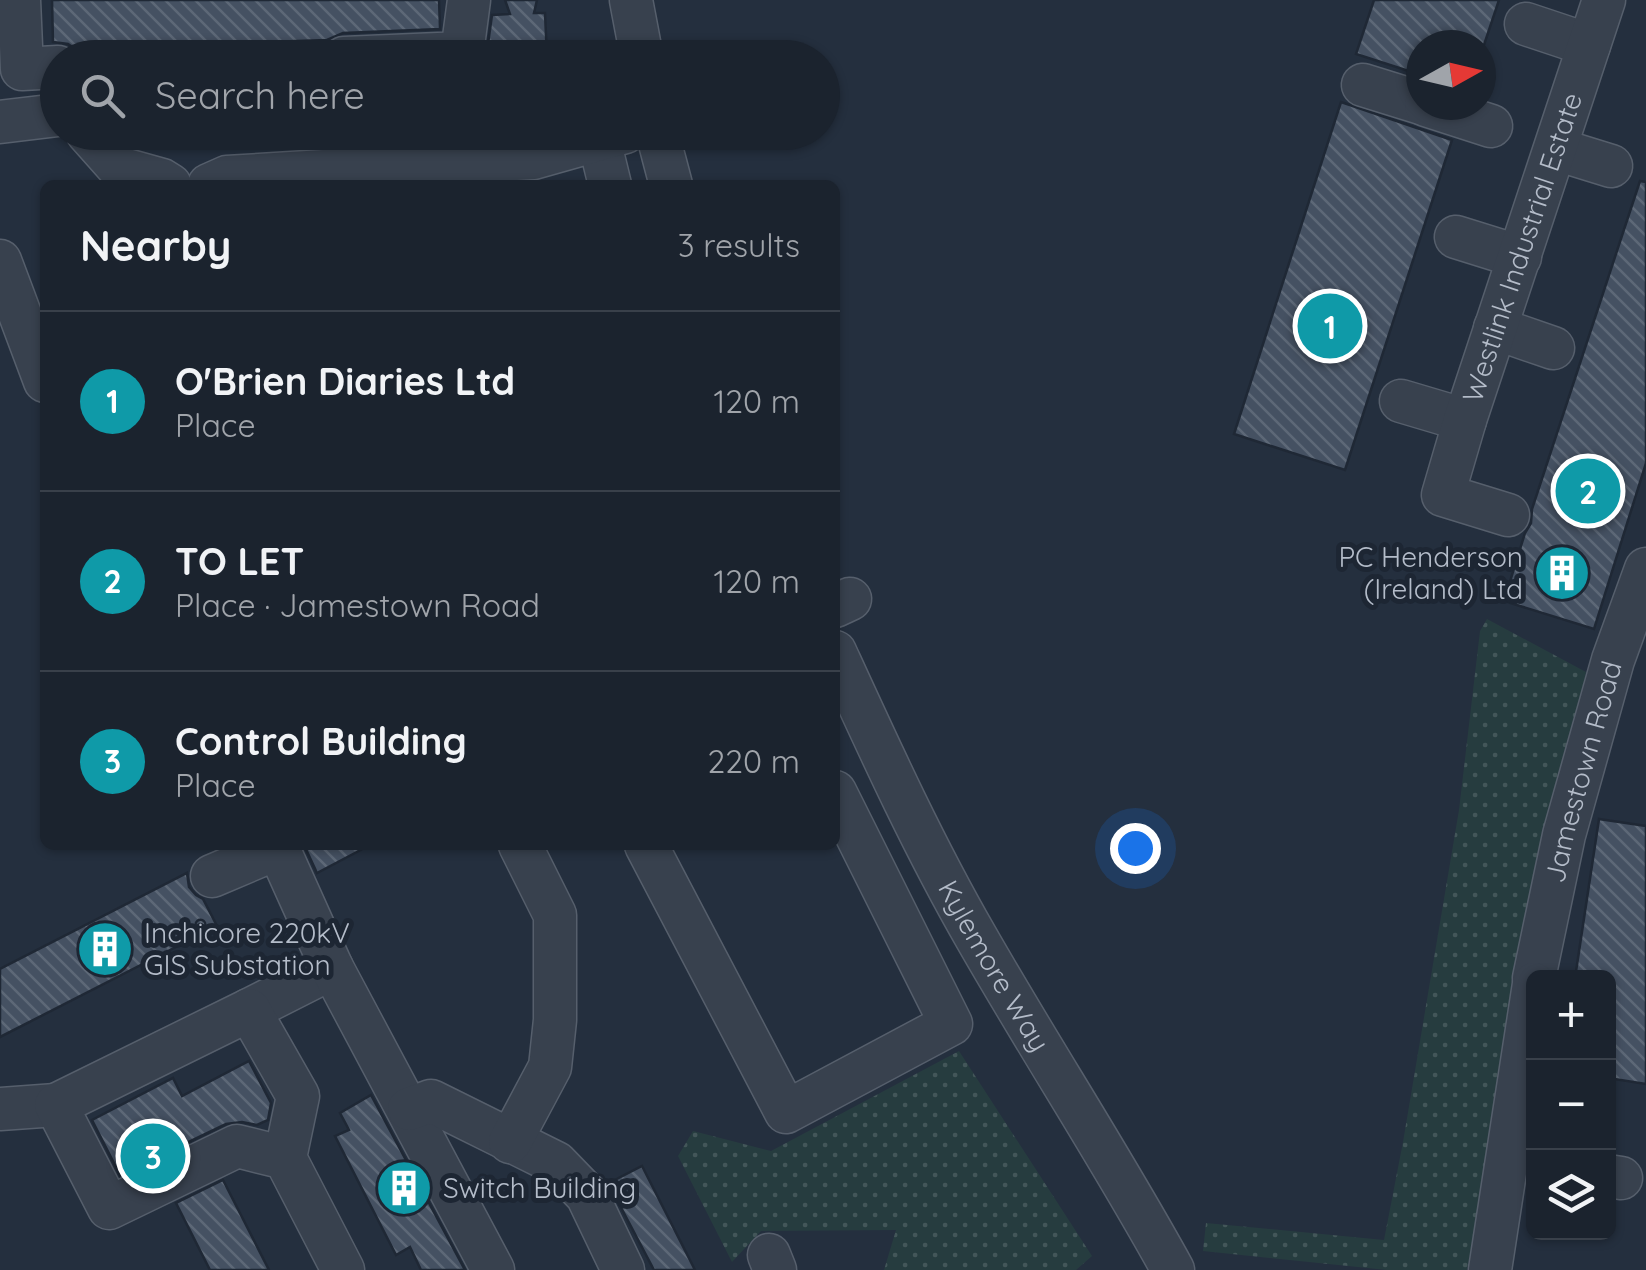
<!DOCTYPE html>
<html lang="en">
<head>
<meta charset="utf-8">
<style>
	body { margin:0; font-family:Quicksand,sans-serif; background:#282f3a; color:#f1f3f6 }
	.controls { position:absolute; right:30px; bottom:30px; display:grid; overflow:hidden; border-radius:15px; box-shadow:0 2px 8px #0004 }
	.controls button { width:90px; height:90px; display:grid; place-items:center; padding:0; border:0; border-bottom:2px solid #39404a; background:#1b232e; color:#f1f3f6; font:50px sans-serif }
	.compass { position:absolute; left:1406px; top:30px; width:90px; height:90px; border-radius:50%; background:#1b232e; box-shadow:0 2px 8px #0004; rotate:82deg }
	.you { position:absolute; left:1135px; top:848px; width:35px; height:35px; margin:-25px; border:8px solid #fff; border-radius:50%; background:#1a73e8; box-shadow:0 0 0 15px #1a73e833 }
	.badge { display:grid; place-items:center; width:65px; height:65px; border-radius:50%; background:#8bbbb9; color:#fff; font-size:32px; font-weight:700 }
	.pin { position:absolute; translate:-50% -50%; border:5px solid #fff; box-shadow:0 2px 10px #0006 }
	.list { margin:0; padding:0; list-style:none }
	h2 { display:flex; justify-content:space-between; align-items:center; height:130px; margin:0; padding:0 40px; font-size:42px }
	h2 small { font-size:32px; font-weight:400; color:#a0a4aa }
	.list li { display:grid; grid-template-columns:65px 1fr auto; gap:30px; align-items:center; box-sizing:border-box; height:180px; padding:0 40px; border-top:2px solid #39404a }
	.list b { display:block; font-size:38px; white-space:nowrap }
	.list p { margin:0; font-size:32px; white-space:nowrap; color:#a0a4aa }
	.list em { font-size:32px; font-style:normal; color:#a0a4aa }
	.icon { flex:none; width:55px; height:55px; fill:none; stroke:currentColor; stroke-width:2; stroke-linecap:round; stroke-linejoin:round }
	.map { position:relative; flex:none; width:1646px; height:1270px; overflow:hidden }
	.search { position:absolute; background:#1b232e; box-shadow:0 2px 8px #0004; left:40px; top:40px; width:800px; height:110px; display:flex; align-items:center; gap:25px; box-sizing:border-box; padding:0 35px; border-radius:55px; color:#a0a4aa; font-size:38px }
	.panel { position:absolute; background:#1b232e; box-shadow:0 2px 8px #0004; left:40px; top:180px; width:800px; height:670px; border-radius:15px }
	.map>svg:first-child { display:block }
	.grass { fill:url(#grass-dots) }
	.building { fill:url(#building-back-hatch); stroke:#1f2835; stroke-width:2.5 }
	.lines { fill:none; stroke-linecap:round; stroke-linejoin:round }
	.minor-casing { stroke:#565f6c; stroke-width:45 }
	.minor { stroke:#38414e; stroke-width:42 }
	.labels { text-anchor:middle; stroke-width:10; stroke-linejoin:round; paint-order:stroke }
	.street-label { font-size:28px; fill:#b4bcc9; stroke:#1d2633 }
	.poi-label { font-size:28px; fill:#b4bcc9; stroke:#1d2633; text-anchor:start }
</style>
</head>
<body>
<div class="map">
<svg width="1646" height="1270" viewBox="0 0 1646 1270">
	<defs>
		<pattern id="grass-dots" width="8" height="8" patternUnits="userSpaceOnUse" patternTransform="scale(2.5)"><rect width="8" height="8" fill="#263c3f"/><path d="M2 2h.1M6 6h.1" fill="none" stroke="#435659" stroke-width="1.8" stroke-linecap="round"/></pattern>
		<pattern id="building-back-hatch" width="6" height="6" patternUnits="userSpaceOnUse" patternTransform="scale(2.5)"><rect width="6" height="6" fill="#455162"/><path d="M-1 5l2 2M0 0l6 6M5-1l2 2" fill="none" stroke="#5d6877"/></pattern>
	</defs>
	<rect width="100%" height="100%" fill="#242f3e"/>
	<!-- grass -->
	<g class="grass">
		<polygon points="1487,619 1586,672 1467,1270 1387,1270 1203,1251 1206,1223 1384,1240 1403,1142 1459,810 1480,631"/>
		<polygon points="959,1051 1092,1256 1076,1270 884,1270 896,1230 761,1231 732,1262 678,1156 693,1131 771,1151"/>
	</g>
	<!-- building -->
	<g class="building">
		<polygon points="52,0 439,0 440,27 440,29 343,33 327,40 75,49 68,44 53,42"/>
		<polygon points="505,0 537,0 534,13 545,13 547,58 486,58 492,15 510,14"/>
		<polygon points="1374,0 1499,0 1484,45 1421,45 1421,75 1356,54"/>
		<polygon points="1341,102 1452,140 1345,470 1234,434"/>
		<polygon points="1640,181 1646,182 1646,463 1594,629 1504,601 1525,533 1531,523 1532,509"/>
		<polygon points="1599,819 1646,826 1646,1084 1608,1078 1608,978 1575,978"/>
		<polygon points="304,845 370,845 317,873"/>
		<polygon points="187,873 189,887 196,895 203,899 217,926 0,1037 0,969"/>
		<polygon points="249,1061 271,1103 268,1120 257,1125 242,1122 226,1124 120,1175 92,1120 173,1078 182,1096"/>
		<polygon points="371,1095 465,1270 421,1270 410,1247 396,1255 335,1136 349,1130 340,1113"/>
		<polygon points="642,1166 695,1270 654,1270 616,1198 609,1183"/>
		<polygon points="223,1180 269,1270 210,1270 176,1203"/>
	</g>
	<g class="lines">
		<!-- minor casing -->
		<g class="minor-casing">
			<g id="minor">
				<polyline points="19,0 22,69 58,67"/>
				<polyline points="631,0 642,58"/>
				<polyline points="1526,24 1589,45"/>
				<polyline points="344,58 462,53 469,0"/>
				<polyline points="1363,85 1421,103"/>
				<polyline points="1426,105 1491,126"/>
				<polyline points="0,122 58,115"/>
				<polyline points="87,132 119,168 162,180 170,185"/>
				<polyline points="657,132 671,185"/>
				<polyline points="599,140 610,185"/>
				<polyline points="1556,149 1611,166"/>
				<polyline points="209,185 227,177 533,158 625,132"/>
				<polyline points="1456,237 1520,257"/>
				<polyline points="0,261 45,381"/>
				<polyline points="1495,328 1553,348"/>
				<polyline points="1401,401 1465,420"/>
				<path id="s1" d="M1508,515L1443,495L1465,420L1604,0"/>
				<polyline points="835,606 850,599"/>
				<path id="s2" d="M835,652C879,748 923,845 976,937C1040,1049 1111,1157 1173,1270"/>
				<polyline points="646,845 786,1112 951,1024 835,792"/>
				<polyline points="212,876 278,848 332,968 249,1010"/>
				<polyline points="332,968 493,1270"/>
				<path id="s3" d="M1534,978L1564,835L1613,660L1646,569"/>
				<polyline points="0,1109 56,1105"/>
				<polyline points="409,1109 431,1101 556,1163 587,1195 623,1270"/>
				<polyline points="510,1142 550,1067 555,1020 555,915 520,845"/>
				<polyline points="285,1158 237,1146 109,1208 56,1105 249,1010 298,1096 285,1158 343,1270"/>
				<polyline points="1608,1176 1621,1178"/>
				<polyline points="769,1255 775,1270"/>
				<polyline points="1490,1270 1534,984"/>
			</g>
		</g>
		<!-- minor -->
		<use href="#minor" class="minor"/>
	</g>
	<!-- icons -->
	<defs>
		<g id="building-disc" transform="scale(2.875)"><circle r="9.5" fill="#0f9aa8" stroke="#1d2633"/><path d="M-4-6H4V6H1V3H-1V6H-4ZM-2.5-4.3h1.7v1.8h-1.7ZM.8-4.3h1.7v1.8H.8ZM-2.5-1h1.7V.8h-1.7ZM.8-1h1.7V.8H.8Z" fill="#fff"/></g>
	</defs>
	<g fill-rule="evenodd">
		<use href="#building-disc" x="1562" y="573"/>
		<use href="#building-disc" x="105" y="949"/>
		<use href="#building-disc" x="404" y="1188"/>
	</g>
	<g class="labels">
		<!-- street labels -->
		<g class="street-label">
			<text dy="10" stroke="none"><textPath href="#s1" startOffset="328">Westlink Industrial Estate</textPath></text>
			<text dy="10" stroke="none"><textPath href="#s3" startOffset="212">Jamestown Road</textPath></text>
			<text dy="10" stroke="none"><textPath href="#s2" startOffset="352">Kylemore Way</textPath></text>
		</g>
		<!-- poi labels -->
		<g class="poi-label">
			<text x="1523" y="567" text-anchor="end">PC Henderson<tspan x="1523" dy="32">(Ireland) Ltd</tspan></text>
			<text x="144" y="943">Inchicore 220kV<tspan x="144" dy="32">GIS Substation</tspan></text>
			<text x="443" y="1198">Switch Building</text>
		</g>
	</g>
</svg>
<div class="controls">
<button>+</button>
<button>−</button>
<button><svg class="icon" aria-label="layers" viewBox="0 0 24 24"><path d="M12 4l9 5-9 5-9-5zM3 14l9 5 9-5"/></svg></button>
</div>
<svg class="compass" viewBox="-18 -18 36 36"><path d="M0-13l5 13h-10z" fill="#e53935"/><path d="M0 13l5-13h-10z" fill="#a0a4aa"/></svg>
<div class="you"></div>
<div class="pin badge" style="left:1330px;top:326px;background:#0f9aa8">1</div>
<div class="pin badge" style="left:1588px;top:491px;background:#0f9aa8">2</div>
<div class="pin badge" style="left:153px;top:1156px;background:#0f9aa8">3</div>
<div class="search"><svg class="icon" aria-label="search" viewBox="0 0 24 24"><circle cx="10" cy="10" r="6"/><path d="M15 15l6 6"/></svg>Search here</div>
<section class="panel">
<h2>Nearby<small>3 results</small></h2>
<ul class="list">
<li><span class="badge" style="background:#0f9aa8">1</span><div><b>O'Brien Diaries Ltd</b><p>Place</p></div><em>120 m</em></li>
<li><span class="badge" style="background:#0f9aa8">2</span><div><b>TO LET</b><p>Place · Jamestown Road</p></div><em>120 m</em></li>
<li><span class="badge" style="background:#0f9aa8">3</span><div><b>Control Building</b><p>Place</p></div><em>220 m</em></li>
</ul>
</section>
</div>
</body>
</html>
